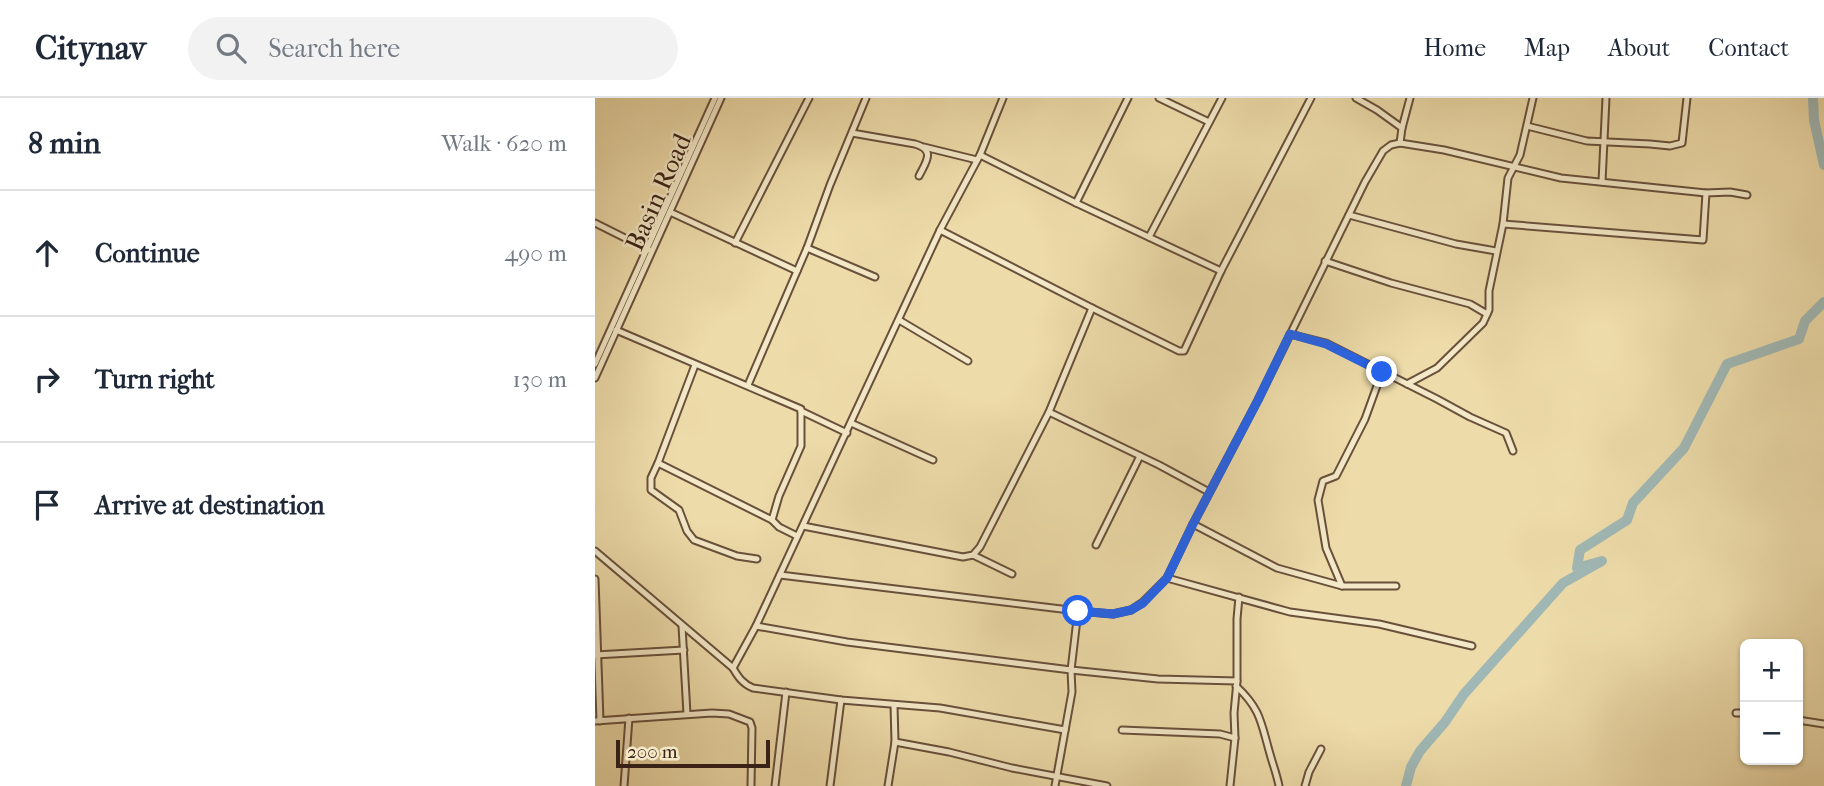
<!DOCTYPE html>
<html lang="en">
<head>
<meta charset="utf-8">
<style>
	body { margin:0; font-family:"IM FELL French Canon",serif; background:#f2f2f3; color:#1f2937 }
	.controls { position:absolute; right:21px; bottom:21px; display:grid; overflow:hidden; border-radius:10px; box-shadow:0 2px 5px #0004 }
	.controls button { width:63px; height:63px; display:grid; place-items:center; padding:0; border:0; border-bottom:2px solid #e0e1e3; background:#fff; color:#1f2937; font:35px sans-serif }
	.scale { position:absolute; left:21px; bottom:18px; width:154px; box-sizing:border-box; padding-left:7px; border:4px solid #3b2216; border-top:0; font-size:19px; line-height:24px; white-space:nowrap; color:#3b2216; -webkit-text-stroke:5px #f3e8c7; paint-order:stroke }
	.stop { position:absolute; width:21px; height:21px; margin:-16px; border:5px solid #2563eb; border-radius:50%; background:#fff }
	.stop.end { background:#2563eb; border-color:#fff; box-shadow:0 2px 7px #0008 }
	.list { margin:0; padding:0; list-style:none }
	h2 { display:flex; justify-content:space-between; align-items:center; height:91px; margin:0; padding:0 28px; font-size:30px }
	h2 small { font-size:23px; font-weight:400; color:#747a83 }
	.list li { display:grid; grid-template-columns:46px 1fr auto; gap:21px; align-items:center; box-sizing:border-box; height:126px; padding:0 28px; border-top:2px solid #e0e1e3 }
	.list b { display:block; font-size:26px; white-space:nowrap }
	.list em { font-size:23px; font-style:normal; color:#747a83 }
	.icon { flex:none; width:38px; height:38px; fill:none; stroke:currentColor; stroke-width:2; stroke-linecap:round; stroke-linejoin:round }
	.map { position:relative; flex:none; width:1229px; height:688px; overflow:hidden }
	header { display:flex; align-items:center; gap:42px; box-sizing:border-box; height:98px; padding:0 35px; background:#fff; border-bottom:2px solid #e0e1e3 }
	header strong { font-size:33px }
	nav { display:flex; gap:38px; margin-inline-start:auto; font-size:24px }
	.search { width:490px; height:63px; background:#f2f2f3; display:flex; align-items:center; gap:18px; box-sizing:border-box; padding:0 24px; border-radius:38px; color:#747a83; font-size:26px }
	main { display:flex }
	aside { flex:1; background:#fff }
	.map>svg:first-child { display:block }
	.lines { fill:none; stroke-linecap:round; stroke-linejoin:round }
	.river { stroke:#a0b8b5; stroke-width:10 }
	.street-casing { stroke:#68503b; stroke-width:9 }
	.street { stroke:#f3e8c7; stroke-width:5 }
	.route { stroke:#2563eb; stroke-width:9 }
	.labels { text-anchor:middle; stroke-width:5; stroke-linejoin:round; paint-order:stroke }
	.street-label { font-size:26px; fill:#3b2216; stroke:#f3e8c7 }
</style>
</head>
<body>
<header>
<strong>Citynav</strong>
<div class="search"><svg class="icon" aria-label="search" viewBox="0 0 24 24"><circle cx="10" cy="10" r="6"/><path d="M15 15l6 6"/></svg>Search here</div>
<nav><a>Home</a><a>Map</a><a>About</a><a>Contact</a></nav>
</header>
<main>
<aside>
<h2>8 min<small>Walk · 620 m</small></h2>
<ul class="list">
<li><svg class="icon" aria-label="ahead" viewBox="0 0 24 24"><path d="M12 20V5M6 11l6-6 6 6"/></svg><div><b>Continue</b></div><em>490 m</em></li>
<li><svg class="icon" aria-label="right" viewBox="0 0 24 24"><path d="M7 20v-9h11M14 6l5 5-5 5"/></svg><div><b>Turn right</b></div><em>130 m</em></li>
<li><svg class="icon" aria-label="arrive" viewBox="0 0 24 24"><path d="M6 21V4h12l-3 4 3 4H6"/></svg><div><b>Arrive at destination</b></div></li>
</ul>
</aside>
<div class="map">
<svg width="1229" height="688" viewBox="0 0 1229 688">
	<rect width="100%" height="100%" fill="#eddba9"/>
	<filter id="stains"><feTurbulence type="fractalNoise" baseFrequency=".00286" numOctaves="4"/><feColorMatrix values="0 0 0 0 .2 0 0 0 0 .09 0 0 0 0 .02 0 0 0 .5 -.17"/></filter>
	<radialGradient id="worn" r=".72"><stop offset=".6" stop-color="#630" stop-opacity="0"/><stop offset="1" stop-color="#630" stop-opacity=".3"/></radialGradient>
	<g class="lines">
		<!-- river -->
		<g class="river">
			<polyline points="1218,0 1219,22 1229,67"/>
			<polyline points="811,688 816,669 825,653 850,624 869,596 968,485 1007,463 982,470 985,452 1032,422 1038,405 1089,350 1132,266 1204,241 1210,223 1229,204"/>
		</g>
		<!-- street casing -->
		<g class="street-casing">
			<g id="street">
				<polyline points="564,0 614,24"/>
				<polyline points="761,0 782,12 807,30"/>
				<polyline points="932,28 992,43 1055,46 1075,48 1087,45 1092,0"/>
				<path d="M257,35L320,46C341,52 331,64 324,78"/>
				<polyline points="805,45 807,30 815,0"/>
				<polyline points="329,49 382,62"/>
				<polyline points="385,57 481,105 626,173"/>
				<polyline points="1007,84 1011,0"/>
				<polyline points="481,105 533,0"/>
				<polyline points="75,114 202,173"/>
				<polyline points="754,117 861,146 901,153"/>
				<polyline points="0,125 54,152"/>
				<polyline points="908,126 1108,142 1111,95 1135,94 1152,97"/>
				<polyline points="345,132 497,210 584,253 589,253 626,173 716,0"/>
				<polyline points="554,139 627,0"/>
				<polyline points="140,145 214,0"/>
				<polyline points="212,150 280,179"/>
				<polyline points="730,163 796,185 875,206 892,216"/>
				<polyline points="304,222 373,263"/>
				<polyline points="21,232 206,311 206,348 184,398 177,422"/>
				<polyline points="695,236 731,245 842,301 875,319 911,335 918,353"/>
				<polyline points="0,266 120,0"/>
				<polyline points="100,267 63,365 56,380 56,392 84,412 92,433 99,442 142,458 162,461"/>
				<polyline points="0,280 126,0"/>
				<polyline points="812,286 842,270 888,225 894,212 894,193 908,126 913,80 925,57 938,0"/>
				<polyline points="153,287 212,150 235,87 271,0"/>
				<polyline points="206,313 252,335"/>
				<polyline points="454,314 564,367 614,394"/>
				<polyline points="256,325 338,362"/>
				<polyline points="63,365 177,422 184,429 202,438"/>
				<polyline points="598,426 682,470 747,488 801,488"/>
				<polyline points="208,428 368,459 378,457 385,449 454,314 497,210"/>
				<polyline points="501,447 545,358"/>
				<polyline points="0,453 138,570 161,528 345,132 385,57 408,0"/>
				<polyline points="378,457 417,476"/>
				<polyline points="185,477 483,513 518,516 536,512 548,504 572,480 598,426 663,302 770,84 788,53 796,47 805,45 849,52 966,80 1111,95"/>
				<polyline points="572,480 695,514 784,526 877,548"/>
				<polyline points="0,481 5,623"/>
				<polyline points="747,488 731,450 723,402 728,383 741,378 770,321 787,274"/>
				<polyline points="87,528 92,616"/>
				<polyline points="161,528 252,544 476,572 563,581 642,583"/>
				<polyline points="0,557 89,552"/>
				<path d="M138,570C143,579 148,586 158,590L246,602L345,610L470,632"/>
				<path d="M641,588C666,611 666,625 675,656C678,667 682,677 684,688"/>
				<polyline points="1141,615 1150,615"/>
				<polyline points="1203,622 1229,626"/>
				<polyline points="0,623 117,615 134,616 155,624 157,630 156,688"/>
				<polyline points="527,632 625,636 640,640"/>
				<polyline points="300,644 354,654 417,670 512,688"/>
				<polyline points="29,688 34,620"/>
				<polyline points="180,688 191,594"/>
				<polyline points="235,688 246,602"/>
				<polyline points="293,688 300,644 299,607"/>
				<polyline points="460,688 477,594 476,572 483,513"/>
				<polyline points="635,688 640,640 639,615 642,583 642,521 644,499"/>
				<polyline points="710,688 714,674 726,651"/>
			</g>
		</g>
		<!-- street -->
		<use href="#street" class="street"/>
	</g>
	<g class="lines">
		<!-- route -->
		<polyline class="route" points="483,513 518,516 536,512 548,505 572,480 598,426 663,302 695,236 731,246 787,274"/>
	</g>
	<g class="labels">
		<!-- street labels -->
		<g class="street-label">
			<text transform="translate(63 94) rotate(-66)" y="9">Basin Road</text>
		</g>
	</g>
	<rect width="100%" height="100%" filter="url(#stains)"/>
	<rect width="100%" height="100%" fill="url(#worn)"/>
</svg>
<div class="controls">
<button>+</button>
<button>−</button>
</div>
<div class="scale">200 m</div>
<div class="stop" style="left:483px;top:513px"></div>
<div class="stop end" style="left:787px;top:274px"></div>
</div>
</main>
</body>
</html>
